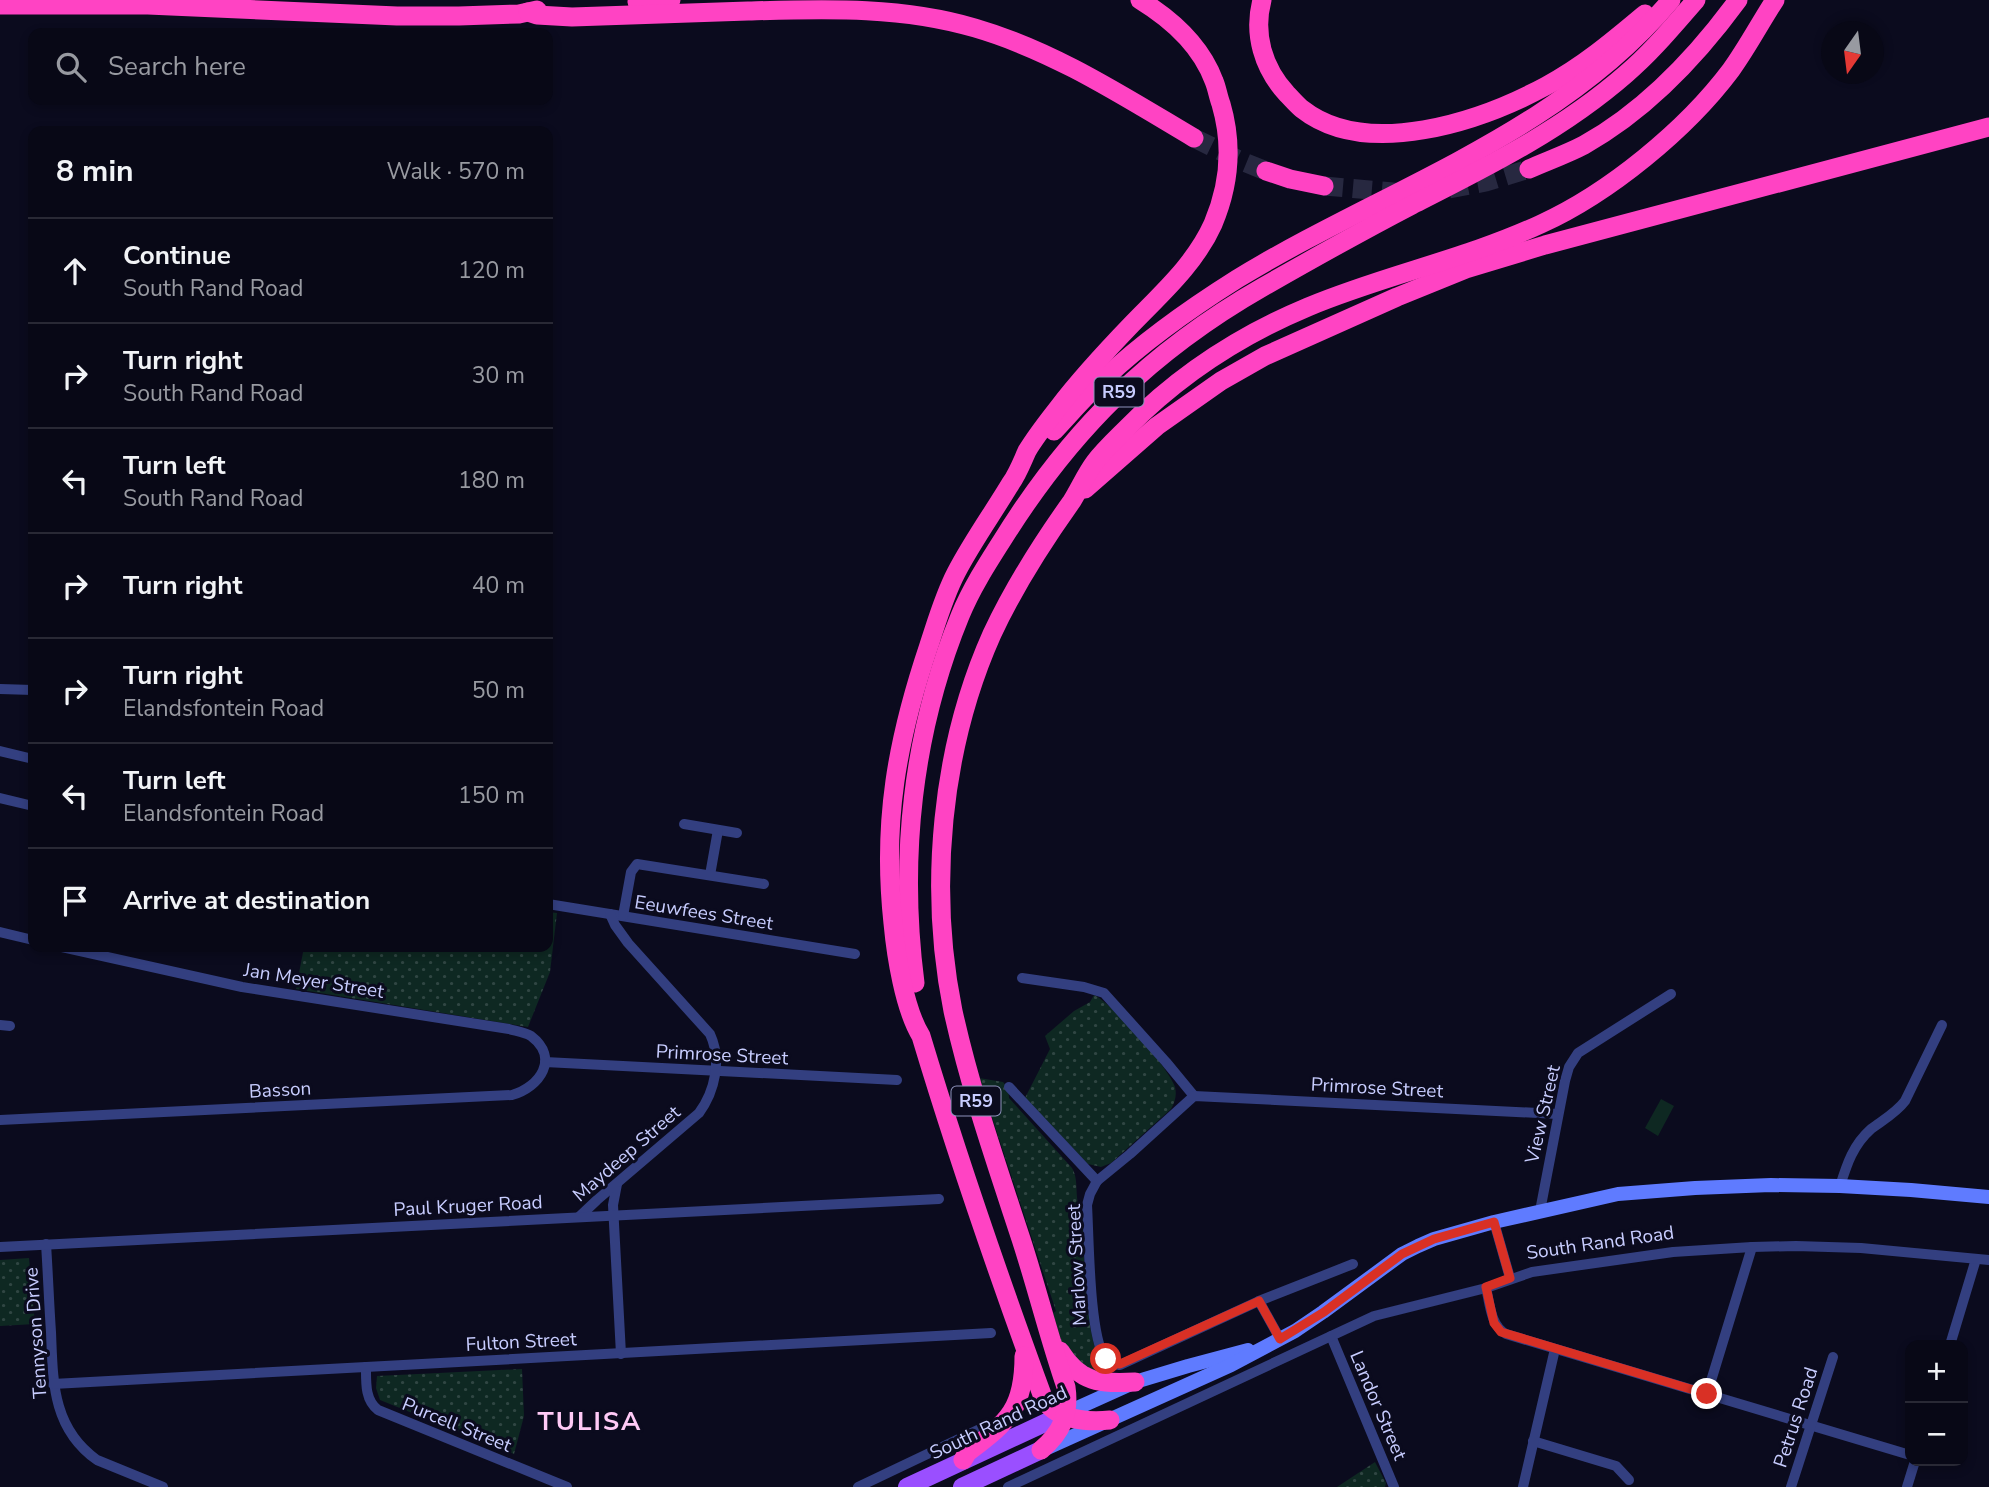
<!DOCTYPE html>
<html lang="en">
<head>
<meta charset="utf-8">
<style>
	body { margin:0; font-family:"Nunito Sans",sans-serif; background:#161623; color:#f1f3f6 }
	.controls { position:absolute; right:21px; bottom:21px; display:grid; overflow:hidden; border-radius:14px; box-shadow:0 4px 10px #0003 }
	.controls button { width:63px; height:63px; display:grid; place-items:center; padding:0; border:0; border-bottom:2px solid #292935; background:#080816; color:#f1f3f6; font:35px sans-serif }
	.compass { position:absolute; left:1821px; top:21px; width:63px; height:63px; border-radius:50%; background:#080816; box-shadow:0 4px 10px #0003; rotate:194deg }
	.stop { position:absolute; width:21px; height:21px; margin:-16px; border:5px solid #d93025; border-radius:50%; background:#fff }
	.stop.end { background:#d93025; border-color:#fff; box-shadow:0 2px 7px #0008 }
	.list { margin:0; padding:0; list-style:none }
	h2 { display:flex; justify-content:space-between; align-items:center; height:91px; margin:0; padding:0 28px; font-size:30px }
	h2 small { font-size:23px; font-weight:400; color:#989aa1 }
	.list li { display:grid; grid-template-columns:46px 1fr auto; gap:21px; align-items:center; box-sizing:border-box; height:105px; padding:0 28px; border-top:2px solid #292935 }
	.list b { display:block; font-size:26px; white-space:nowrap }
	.list p { margin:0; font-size:23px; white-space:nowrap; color:#989aa1 }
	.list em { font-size:23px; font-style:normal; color:#989aa1 }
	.icon { flex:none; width:38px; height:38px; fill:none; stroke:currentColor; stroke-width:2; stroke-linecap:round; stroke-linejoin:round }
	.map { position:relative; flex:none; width:1989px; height:1487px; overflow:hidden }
	.search { position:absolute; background:#080816; box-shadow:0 4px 10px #0003; left:28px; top:28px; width:525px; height:77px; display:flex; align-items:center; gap:18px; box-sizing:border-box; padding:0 24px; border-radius:14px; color:#989aa1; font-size:26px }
	.panel { position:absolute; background:#080816; box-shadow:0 4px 10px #0003; left:28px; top:126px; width:525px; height:826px; border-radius:14px }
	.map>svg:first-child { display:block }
	.grass { fill:url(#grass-dots) }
	.garden { fill:#0e2822 }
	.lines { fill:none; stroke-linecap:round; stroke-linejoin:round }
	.highway-tunnel { stroke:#272840; stroke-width:19; stroke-dasharray:19 10; stroke-linecap:butt }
	.street { stroke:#333f80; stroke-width:10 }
	.secondary { stroke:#5f7bff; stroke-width:14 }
	.primary { stroke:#9a4fff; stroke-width:18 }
	.highway { stroke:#ff43c3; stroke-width:19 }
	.route { stroke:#d93025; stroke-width:9 }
	.labels { text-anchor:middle; stroke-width:6; stroke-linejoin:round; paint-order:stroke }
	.shield { fill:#0b0b1e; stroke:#8f93bc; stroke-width:2 }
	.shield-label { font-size:18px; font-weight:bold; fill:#c8cdff }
	.street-label { font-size:19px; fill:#c8cdff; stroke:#0b0b1e }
	.district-label { font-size:26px; font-weight:bold; letter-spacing:2px; fill:#ffcaf6; stroke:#0b0b1e }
</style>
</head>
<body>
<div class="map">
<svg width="1989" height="1487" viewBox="0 0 1989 1487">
	<defs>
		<pattern id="grass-dots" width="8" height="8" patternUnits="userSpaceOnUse" patternTransform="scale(1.75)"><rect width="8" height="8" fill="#0e2822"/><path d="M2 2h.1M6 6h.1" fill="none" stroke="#304643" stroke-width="1.8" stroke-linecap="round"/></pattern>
	</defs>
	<rect width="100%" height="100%" fill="#0b0b1e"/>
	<!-- grass -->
	<g class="grass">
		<polygon points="548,912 557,913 550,972 528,1027 296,989 304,947 548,947"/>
		<path d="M1094,995C1112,1003 1169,1068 1175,1087C1177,1095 1175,1102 1171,1109L1111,1163L1101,1167L1088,1164L1025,1098L1050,1049L1045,1036L1074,1011L1090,1002Z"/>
		<path d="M979,1078L1003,1082L1008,1088L1009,1098L1072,1168C1080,1181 1073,1200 1082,1213C1084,1246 1084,1346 1105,1369L1090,1377L1065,1356L1053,1313L1056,1311Z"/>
		<polygon points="29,1258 35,1324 0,1326 0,1260"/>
		<polygon points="522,1369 524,1416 514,1454 380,1400 376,1388 377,1376"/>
		<polygon points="1375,1462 1386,1483 1385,1487 1337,1487"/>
	</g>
	<!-- garden -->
	<polygon class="garden" points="1661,1099 1674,1106 1658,1136 1645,1128"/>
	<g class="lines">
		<!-- highway-tunnel -->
		<g class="highway-tunnel">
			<polyline points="1194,138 1239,160 1266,171"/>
			<polyline points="1324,186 1405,193"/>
			<polyline points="1449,189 1486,182 1529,169"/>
		</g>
		<!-- street -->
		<g class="street">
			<polyline points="0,689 33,690"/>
			<polyline points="0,751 33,759"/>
			<polyline points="0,798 33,806"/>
			<polyline points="684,824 737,833"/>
			<polyline points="710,875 718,830"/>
			<polyline points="548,904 855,954"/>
			<polyline points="623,916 631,872 637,864 764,884"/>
			<polyline points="0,932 33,940"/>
			<polyline points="1022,978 1084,987 1104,993 1166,1062 1194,1096"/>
			<polyline points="0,1025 10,1026"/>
			<polyline points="545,1062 897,1080"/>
			<polyline points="1009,1087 1097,1181"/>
			<path d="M0,1120L512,1095C540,1087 560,1058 531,1036C525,1032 516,1031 509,1029L242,987L62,947"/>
			<polyline points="617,1184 613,1205 621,1354"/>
			<path d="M1840,1186C1847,1164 1853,1145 1871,1129C1883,1120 1896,1113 1905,1101L1942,1025"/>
			<polyline points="1540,1211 1565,1081 1569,1067 1578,1053 1671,994"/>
			<path d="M579,1217L597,1200L699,1113C715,1091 722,1060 710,1034L628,943L615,925L610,914"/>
			<polyline points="1494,1222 1510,1278"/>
			<path d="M46,1244C48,1274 49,1303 51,1332C53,1381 52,1428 97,1460L163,1487"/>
			<polyline points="0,1247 939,1199"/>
			<path d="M1353,1264L1259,1301L1120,1365C1113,1364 1109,1364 1105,1358C1089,1335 1089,1237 1087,1205L1090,1194L1097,1181L1130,1154L1194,1096L1558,1114"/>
			<path d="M1486,1288C1490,1303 1490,1325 1506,1334L1910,1455"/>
			<polyline points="1259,1301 1280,1339"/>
			<polyline points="1331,1336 1394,1487"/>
			<polyline points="1950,1345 1976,1259"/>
			<path d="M366,1367C366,1383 365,1400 378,1410L567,1487"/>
			<polyline points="53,1384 991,1333"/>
			<polyline points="1707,1394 1752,1247"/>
			<polyline points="1533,1441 1616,1466 1629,1480"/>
			<polyline points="858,1487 982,1428"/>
			<polyline points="1008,1487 1374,1316 1486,1288 1532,1272 1673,1252 1752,1247 1796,1246 1861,1248 1989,1260"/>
			<polyline points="1523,1487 1555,1349"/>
			<polyline points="1791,1487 1833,1357"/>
			<polyline points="1907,1487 1915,1461"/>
		</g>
		<!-- secondary -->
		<g class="secondary">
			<polyline points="1064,1414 1135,1382 1188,1366 1248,1350"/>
			<polyline points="1047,1448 1231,1365 1295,1331 1323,1312 1402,1254 1418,1246 1434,1239 1494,1222 1618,1194 1695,1188 1771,1185 1840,1186 1911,1190 1989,1197"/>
		</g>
		<!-- primary -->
		<g class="primary">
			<polyline points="907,1487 1064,1414"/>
			<polyline points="962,1487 1041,1450"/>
		</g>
		<!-- highway -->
		<g class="highway">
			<path d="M1262,0C1253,34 1263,68 1287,94C1292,99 1297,105 1302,109C1367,160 1481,121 1546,86C1582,67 1614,40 1645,14"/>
			<polyline points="637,2 671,0"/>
			<polyline points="0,5 148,5 397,16 459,16 519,14 537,10"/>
			<path d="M528,12L537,15L572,17C630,15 689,13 748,11C824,9 901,6 975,28C1054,51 1123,96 1194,138"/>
			<path d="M1529,169C1547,161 1567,154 1584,145C1645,111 1697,56 1738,0"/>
			<polyline points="1266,171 1290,179 1324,186"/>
			<path d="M1054,431C1071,413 1087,394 1105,378C1145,340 1191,308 1237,279C1384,189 1557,136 1671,0"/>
			<polyline points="1085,489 1157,426 1221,381 1265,356 1397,297 1466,269 1545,245 1989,127"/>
			<path d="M915,983C899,859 912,733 960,616C971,589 987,564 1003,539C1071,430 1151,351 1263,287C1312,259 1362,231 1412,205C1487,167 1562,130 1626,74C1652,52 1674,25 1696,0"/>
			<path d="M1060,1351C1080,1383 1100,1384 1135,1382"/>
			<path d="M1110,1420C1087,1422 1059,1421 1044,1400C1000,1280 958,1159 921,1036C904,1008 896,955 893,923C882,822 897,740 929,645C937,621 944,596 956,573C972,542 993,513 1011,483C1018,473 1022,462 1027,451C1036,436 1047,422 1058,408C1080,379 1106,351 1132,324C1162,293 1195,264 1213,224C1230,184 1233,145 1221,104C1218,96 1217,88 1214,81C1201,46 1171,19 1140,0"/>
			<path d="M1041,1450C1061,1433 1070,1415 1066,1387C1049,1338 1037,1288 1021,1239C996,1163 970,1088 953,1011C928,888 941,748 992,634C1014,587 1042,543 1072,501C1080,488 1086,474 1095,462C1104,450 1116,439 1127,428C1178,376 1241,335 1308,307C1384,275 1466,259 1541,224C1609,193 1686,130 1731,70C1747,48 1760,23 1775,0"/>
			<path d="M963,1460L967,1453C1007,1422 1024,1411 1024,1356"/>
		</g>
	</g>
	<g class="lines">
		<!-- route -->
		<polyline class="route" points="1106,1359 1111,1363 1120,1364 1259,1301 1280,1339 1324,1312 1402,1254 1434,1239 1494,1222 1510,1278 1486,1287 1494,1323 1501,1332 1707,1394"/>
	</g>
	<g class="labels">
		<!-- shield labels -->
		<g class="shield">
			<rect x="1094.5" y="377.5" width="49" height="29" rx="5"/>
			<rect x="951.5" y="1086.5" width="49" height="29" rx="5"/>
		</g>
		<g class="shield-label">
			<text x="1119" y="398">R59</text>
			<text x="976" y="1107">R59</text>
		</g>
		<!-- street labels -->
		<g class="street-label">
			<text transform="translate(704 912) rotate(9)" y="7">Eeuwfees Street</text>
			<text transform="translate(314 980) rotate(9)" y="7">Jan Meyer Street</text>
			<text transform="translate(722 1054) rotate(3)" y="7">Primrose Street</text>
			<text transform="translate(1377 1087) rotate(3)" y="7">Primrose Street</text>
			<text transform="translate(280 1089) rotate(-3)" y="7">Basson</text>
			<text transform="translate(1542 1114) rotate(-77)" y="7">View Street</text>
			<text transform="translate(626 1153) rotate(-41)" y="7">Maydeep Street</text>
			<text transform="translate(468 1205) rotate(-3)" y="7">Paul Kruger Road</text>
			<text transform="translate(1600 1242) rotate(-8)" y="7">South Rand Road</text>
			<text transform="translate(1076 1265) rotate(-93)" y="7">Marlow Street</text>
			<text transform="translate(35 1333) rotate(-94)" y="7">Tennyson Drive</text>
			<text transform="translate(521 1341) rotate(-3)" y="7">Fulton Street</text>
			<text transform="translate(1379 1405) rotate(67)" y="7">Landor Street</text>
			<text transform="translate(1795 1417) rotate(-72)" y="7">Petrus Road</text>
			<text transform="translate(998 1422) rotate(-25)" y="7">South Rand Road</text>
			<text transform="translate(457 1424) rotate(22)" y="7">Purcell Street</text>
		</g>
		<!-- district labels -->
		<g class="district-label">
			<text x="590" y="1430">TULISA</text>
		</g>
	</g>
</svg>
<div class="controls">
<button>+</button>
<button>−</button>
</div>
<svg class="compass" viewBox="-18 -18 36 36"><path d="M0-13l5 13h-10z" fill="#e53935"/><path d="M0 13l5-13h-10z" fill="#989aa1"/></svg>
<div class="stop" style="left:1106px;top:1359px"></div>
<div class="stop end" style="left:1707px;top:1394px"></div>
<div class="search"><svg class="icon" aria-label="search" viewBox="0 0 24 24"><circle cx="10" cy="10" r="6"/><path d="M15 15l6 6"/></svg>Search here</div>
<section class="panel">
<h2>8 min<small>Walk · 570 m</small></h2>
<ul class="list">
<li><svg class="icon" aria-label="ahead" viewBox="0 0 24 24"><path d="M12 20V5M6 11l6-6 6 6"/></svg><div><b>Continue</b><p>South Rand Road</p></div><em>120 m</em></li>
<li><svg class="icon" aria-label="right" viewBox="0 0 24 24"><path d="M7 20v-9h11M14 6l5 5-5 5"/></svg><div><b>Turn right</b><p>South Rand Road</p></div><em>30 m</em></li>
<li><svg class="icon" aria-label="left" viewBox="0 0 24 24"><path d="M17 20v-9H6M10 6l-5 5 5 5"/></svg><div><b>Turn left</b><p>South Rand Road</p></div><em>180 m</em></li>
<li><svg class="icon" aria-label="right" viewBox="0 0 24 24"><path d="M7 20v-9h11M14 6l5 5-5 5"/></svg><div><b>Turn right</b></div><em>40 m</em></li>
<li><svg class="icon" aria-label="right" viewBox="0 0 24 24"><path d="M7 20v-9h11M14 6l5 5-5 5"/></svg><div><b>Turn right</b><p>Elandsfontein Road</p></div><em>50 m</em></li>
<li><svg class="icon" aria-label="left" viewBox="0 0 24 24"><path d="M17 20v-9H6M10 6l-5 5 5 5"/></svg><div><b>Turn left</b><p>Elandsfontein Road</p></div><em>150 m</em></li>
<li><svg class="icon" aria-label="arrive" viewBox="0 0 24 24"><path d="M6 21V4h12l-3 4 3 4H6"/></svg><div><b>Arrive at destination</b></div></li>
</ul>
</section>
</div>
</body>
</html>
